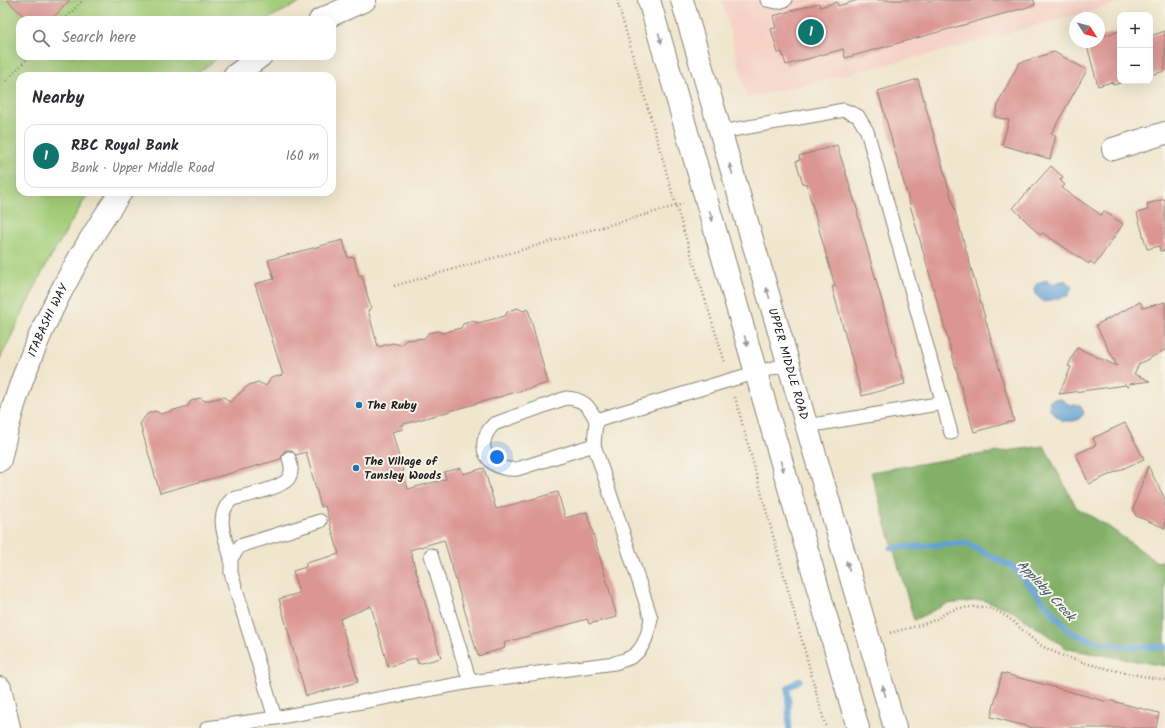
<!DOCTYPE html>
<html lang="en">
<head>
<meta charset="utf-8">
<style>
	body { margin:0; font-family:Kalam,sans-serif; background:#f7f7f7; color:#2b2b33 }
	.controls { position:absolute; right:12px; top:12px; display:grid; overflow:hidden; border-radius:8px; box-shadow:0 4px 16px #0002 }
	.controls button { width:36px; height:36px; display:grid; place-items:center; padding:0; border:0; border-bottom:1px solid #e1e1e2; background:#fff; color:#2b2b33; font:20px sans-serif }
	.compass { position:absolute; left:1069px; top:12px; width:36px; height:36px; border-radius:50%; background:#fff; box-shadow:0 4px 16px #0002; rotate:126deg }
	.you { position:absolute; left:497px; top:457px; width:14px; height:14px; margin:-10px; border:3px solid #fff; border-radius:50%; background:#1a73e8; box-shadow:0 0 0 6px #1a73e833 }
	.badge { display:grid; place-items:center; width:26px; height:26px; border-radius:50%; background:#0f766e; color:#fff; font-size:13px; font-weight:700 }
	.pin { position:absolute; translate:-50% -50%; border:2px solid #fff; box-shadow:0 1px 4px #0006 }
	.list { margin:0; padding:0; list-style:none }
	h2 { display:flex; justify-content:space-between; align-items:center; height:52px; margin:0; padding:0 16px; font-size:17px }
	h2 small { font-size:13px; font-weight:400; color:#7c7c81 }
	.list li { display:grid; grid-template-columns:26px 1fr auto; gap:12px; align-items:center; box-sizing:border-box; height:64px; margin:0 8px 8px; padding:0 8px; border:1px solid #e1e1e2; border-radius:12px }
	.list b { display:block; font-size:15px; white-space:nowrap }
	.list p { margin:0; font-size:13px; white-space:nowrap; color:#7c7c81 }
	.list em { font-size:13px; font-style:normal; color:#7c7c81 }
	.icon { flex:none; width:22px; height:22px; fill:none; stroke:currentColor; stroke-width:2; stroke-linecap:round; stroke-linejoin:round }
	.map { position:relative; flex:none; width:1165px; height:728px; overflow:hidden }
	.search { position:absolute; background:#fff; box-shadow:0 4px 16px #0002; left:16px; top:16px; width:320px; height:44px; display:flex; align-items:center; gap:10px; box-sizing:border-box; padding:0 14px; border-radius:12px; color:#7c7c81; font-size:15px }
	.panel { position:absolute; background:#fff; box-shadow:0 4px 16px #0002; left:16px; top:72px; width:320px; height:124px; border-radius:12px }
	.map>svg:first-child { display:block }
	.built { fill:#f6d1c5 }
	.green { fill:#a3cd78; stroke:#60744a }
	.forest { fill:#82b068; stroke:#4f6642 }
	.water { fill:#61a1d4; stroke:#3e5e78 }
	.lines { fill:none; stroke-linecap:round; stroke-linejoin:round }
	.stream { stroke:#61a1d4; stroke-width:6 }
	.building { fill:#db9592 }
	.service-casing { stroke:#868174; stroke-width:15 }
	.minor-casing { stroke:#868174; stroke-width:24 }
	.tertiary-casing { stroke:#868174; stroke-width:24 }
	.secondary-casing { stroke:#868174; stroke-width:24 }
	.path { stroke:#868174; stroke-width:2.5; stroke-dasharray:1 3; stroke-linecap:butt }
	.service { stroke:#fff; stroke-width:13 }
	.minor { stroke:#fff; stroke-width:22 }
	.tertiary { stroke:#fff; stroke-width:22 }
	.secondary { stroke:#fff; stroke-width:22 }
	.oneway { fill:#999 }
	.poi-dot { fill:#1f6fb2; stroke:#f7f3e8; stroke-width:1.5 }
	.labels { text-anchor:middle; stroke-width:4; stroke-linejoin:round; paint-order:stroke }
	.street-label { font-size:12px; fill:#1c1c1c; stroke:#f7f3e8 }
	.poi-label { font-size:12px; font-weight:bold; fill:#1c1c1c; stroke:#f7f3e8; text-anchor:start }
	.water-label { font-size:13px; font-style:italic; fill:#3b586f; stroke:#f7f3e8 }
</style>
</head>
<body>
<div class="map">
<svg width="1165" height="728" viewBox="0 0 1165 728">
	<rect width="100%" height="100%" fill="#f7f3e8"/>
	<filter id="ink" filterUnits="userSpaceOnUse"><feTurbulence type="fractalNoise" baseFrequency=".025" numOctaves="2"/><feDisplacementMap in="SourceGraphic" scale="8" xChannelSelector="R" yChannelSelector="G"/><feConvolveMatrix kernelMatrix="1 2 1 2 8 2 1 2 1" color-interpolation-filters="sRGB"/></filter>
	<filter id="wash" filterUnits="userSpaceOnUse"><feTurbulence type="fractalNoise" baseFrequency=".012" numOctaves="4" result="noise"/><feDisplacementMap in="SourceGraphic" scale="16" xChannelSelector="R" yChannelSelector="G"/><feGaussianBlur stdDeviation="0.9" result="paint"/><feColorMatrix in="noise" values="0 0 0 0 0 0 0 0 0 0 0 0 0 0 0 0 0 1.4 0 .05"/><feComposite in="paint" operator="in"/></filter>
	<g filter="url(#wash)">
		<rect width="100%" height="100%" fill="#f0e6cd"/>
		<!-- built -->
		<polygon class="built" points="722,0 1130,0 939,52 747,98"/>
		<!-- green -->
		<polygon class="green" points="0,0 305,0 265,20 20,20 20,56 220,56 194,76 20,76 20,192 89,192 45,267 0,359"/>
		<!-- forest -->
		<polygon class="forest" points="1044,446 1076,507 1109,527 1157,562 1165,560 1165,666 1068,649 1009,609 982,600 947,604 914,620 871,472 968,456"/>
		<!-- water -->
		<g class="water">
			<polygon points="1046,280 1052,284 1065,280 1072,287 1068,296 1043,302 1035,294 1034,289 1037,283"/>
			<path d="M1054,399H1061L1070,405H1080L1084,413C1079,423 1071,421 1062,421L1049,409L1050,401Z"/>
		</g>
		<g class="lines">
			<!-- stream -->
			<g class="stream">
				<polyline points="891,548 966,543 1014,568 1071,633 1100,643 1133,647 1165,647"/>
				<polyline points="789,728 788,688 800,680"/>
			</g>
		</g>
		<g id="blocks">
			<!-- building -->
			<g class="building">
				<polygon points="7,0 70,0 51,20 28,20"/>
				<polygon points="858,0 1034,0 1035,5 845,58 843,49 786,65 782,52 778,53 771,29 776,28 773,16 819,3 820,7 837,2 838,6"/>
				<polygon points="1120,31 1120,81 1128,81 1113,85 1112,82 1098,86 1086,42 1099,42 1099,37"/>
				<polygon points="1165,31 1165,71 1150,75 1150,36"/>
				<polygon points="1054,52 1087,70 1051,134 1056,135 1050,159 1002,145 1009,120 995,117 999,101 1019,63"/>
				<polygon points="918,79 1014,421 974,432 878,91"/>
				<polygon points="837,145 858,212 857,212 905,384 862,396 832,287 835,286 806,183 803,184 796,161 800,160 799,156"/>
				<polygon points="1051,166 1063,177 1060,180 1065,185 1062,188 1101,215 1104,211 1123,224 1095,265 1090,261 1089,264 1043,233 1040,235 1013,208"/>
				<polygon points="1165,199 1165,250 1160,251 1159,246 1147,249 1137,213 1148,210 1147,204"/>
				<polygon points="343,240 348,258 354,257 359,276 362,275 371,309 368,310 378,347 393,343 401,345 406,340 425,338 428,333 438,331 442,333 461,328 463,324 473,321 478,323 505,316 508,311 518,308 523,311 528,309 548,383 401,425 403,429 392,432 408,489 446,479 444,472 461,468 463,474 484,468 496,509 558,492 565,518 587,512 617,617 589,624 587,619 532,635 504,643 505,648 478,656 444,540 410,550 441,658 418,664 416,658 388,667 371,606 340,619 358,682 306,696 279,599 299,593 293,571 306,567 306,563 339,554 325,506 321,507 306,452 296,455 291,450 286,450 283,453 281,459 160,493 140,424 147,414 155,411 161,414 188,406 191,401 200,398 205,401 224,397 230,402 249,385 258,382 266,386 271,378 283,375 255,284 274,279 268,260"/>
				<polygon points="1140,302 1143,308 1165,302 1165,350 1139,364 1134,374 1150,381 1129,384 1128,388 1126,385 1059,394 1071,367 1068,366 1077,348 1117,366 1096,325"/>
				<polygon points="1125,423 1144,459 1089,484 1076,454 1096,445 1093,438"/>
				<polygon points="1148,466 1165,499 1165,528 1136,516 1133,509"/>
				<polygon points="1002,673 1108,702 1108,700 1159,713 1156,728 1033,728 991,717"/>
			</g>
		</g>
	</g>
	<g filter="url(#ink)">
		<use href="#blocks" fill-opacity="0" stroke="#868174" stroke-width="1"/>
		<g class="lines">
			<!-- service casing -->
			<g class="service-casing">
				<g id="service">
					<polyline points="767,0 778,2 785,0"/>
					<polyline points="721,132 844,110 858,116 867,131 951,433"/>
					<polyline points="807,426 943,403"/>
					<path d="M594,445L517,469C488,472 472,445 494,424L566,398C584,399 589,406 596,420L730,380L788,364"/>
					<polyline points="320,521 240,546 231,558 231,573 275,718 470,682"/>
					<path d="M431,555L470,682L615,663C620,661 626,660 631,657C644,650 649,631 651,618L594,445L596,420"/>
					<path d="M231,558C225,537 214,516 232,499C245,496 281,488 288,479C293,472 291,465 289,458"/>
					<polyline points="207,728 275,718"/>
				</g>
			</g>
			<!-- minor casing -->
			<g class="minor-casing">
				<polyline id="minor" points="1113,149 1165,133"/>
			</g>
			<!-- tertiary casing -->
			<g class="tertiary-casing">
				<g id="tertiary">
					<polyline points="320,20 365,0"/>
					<polyline points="234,76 261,56"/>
					<path id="s1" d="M0,460C19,364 66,272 121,192"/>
					<polyline points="0,688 9,728"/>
				</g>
			</g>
			<!-- secondary casing -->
			<g class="secondary-casing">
				<g id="secondary">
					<polyline points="649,0 858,728"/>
					<path id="s2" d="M682,0L895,728"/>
				</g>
			</g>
			<!-- path -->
			<g class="path">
				<polyline points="617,0 676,206 725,363"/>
				<polyline points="64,20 83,0"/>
				<polyline points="6,81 30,56"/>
				<polyline points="394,286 683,204"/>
				<polyline points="735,397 826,728"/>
				<path d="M890,633C905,629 923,625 937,619C941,617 945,612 950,611C957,608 968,607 977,607C1003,606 1017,627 1035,641C1059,661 1133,675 1165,680"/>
			</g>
			<!-- service -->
			<use href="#service" class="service"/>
			<!-- minor -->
			<use href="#minor" class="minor"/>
			<!-- tertiary -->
			<use href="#tertiary" class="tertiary"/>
			<!-- secondary -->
			<use href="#secondary" class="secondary"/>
		</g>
		<!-- one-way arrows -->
		<defs><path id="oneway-solid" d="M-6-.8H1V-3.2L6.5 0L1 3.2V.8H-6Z"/></defs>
		<g class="oneway">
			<use href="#oneway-solid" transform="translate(660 38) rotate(74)"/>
			<use href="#oneway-solid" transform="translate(731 169) rotate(-106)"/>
			<use href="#oneway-solid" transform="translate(711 216) rotate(74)"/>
			<use href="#oneway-solid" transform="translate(768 293) rotate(-106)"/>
			<use href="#oneway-solid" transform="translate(746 341) rotate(74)"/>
			<use href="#oneway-solid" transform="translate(782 466) rotate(74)"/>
			<use href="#oneway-solid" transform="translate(848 566) rotate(-106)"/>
			<use href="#oneway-solid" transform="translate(884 691) rotate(-106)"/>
		</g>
	</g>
	<!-- markers -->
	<g class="poi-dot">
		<circle cx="359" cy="405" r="4"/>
		<circle cx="356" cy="468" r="4"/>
	</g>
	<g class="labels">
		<!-- street labels -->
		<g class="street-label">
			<text dy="4" stroke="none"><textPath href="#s1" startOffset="148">ITABASHI WAY</textPath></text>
			<text dy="4" stroke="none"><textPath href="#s2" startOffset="379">UPPER MIDDLE ROAD</textPath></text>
		</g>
		<!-- poi labels -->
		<g class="poi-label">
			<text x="367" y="409">The Ruby</text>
			<text x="364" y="465">The Village of<tspan x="364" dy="14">Tansley Woods</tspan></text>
		</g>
		<!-- water labels -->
		<g class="water-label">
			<text transform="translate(1047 590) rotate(47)" y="5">Appleby Creek</text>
		</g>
	</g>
</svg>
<div class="controls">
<button>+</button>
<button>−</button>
</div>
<svg class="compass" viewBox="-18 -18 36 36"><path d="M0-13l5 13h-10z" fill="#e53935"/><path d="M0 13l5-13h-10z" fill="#7c7c81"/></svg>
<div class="you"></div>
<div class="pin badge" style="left:811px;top:32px">1</div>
<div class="search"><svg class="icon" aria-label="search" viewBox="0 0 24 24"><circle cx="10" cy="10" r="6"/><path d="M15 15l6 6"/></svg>Search here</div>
<section class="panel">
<h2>Nearby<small></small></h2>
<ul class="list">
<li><span class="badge">1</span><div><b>RBC Royal Bank</b><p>Bank · Upper Middle Road</p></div><em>160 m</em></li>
</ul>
</section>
</div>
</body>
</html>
